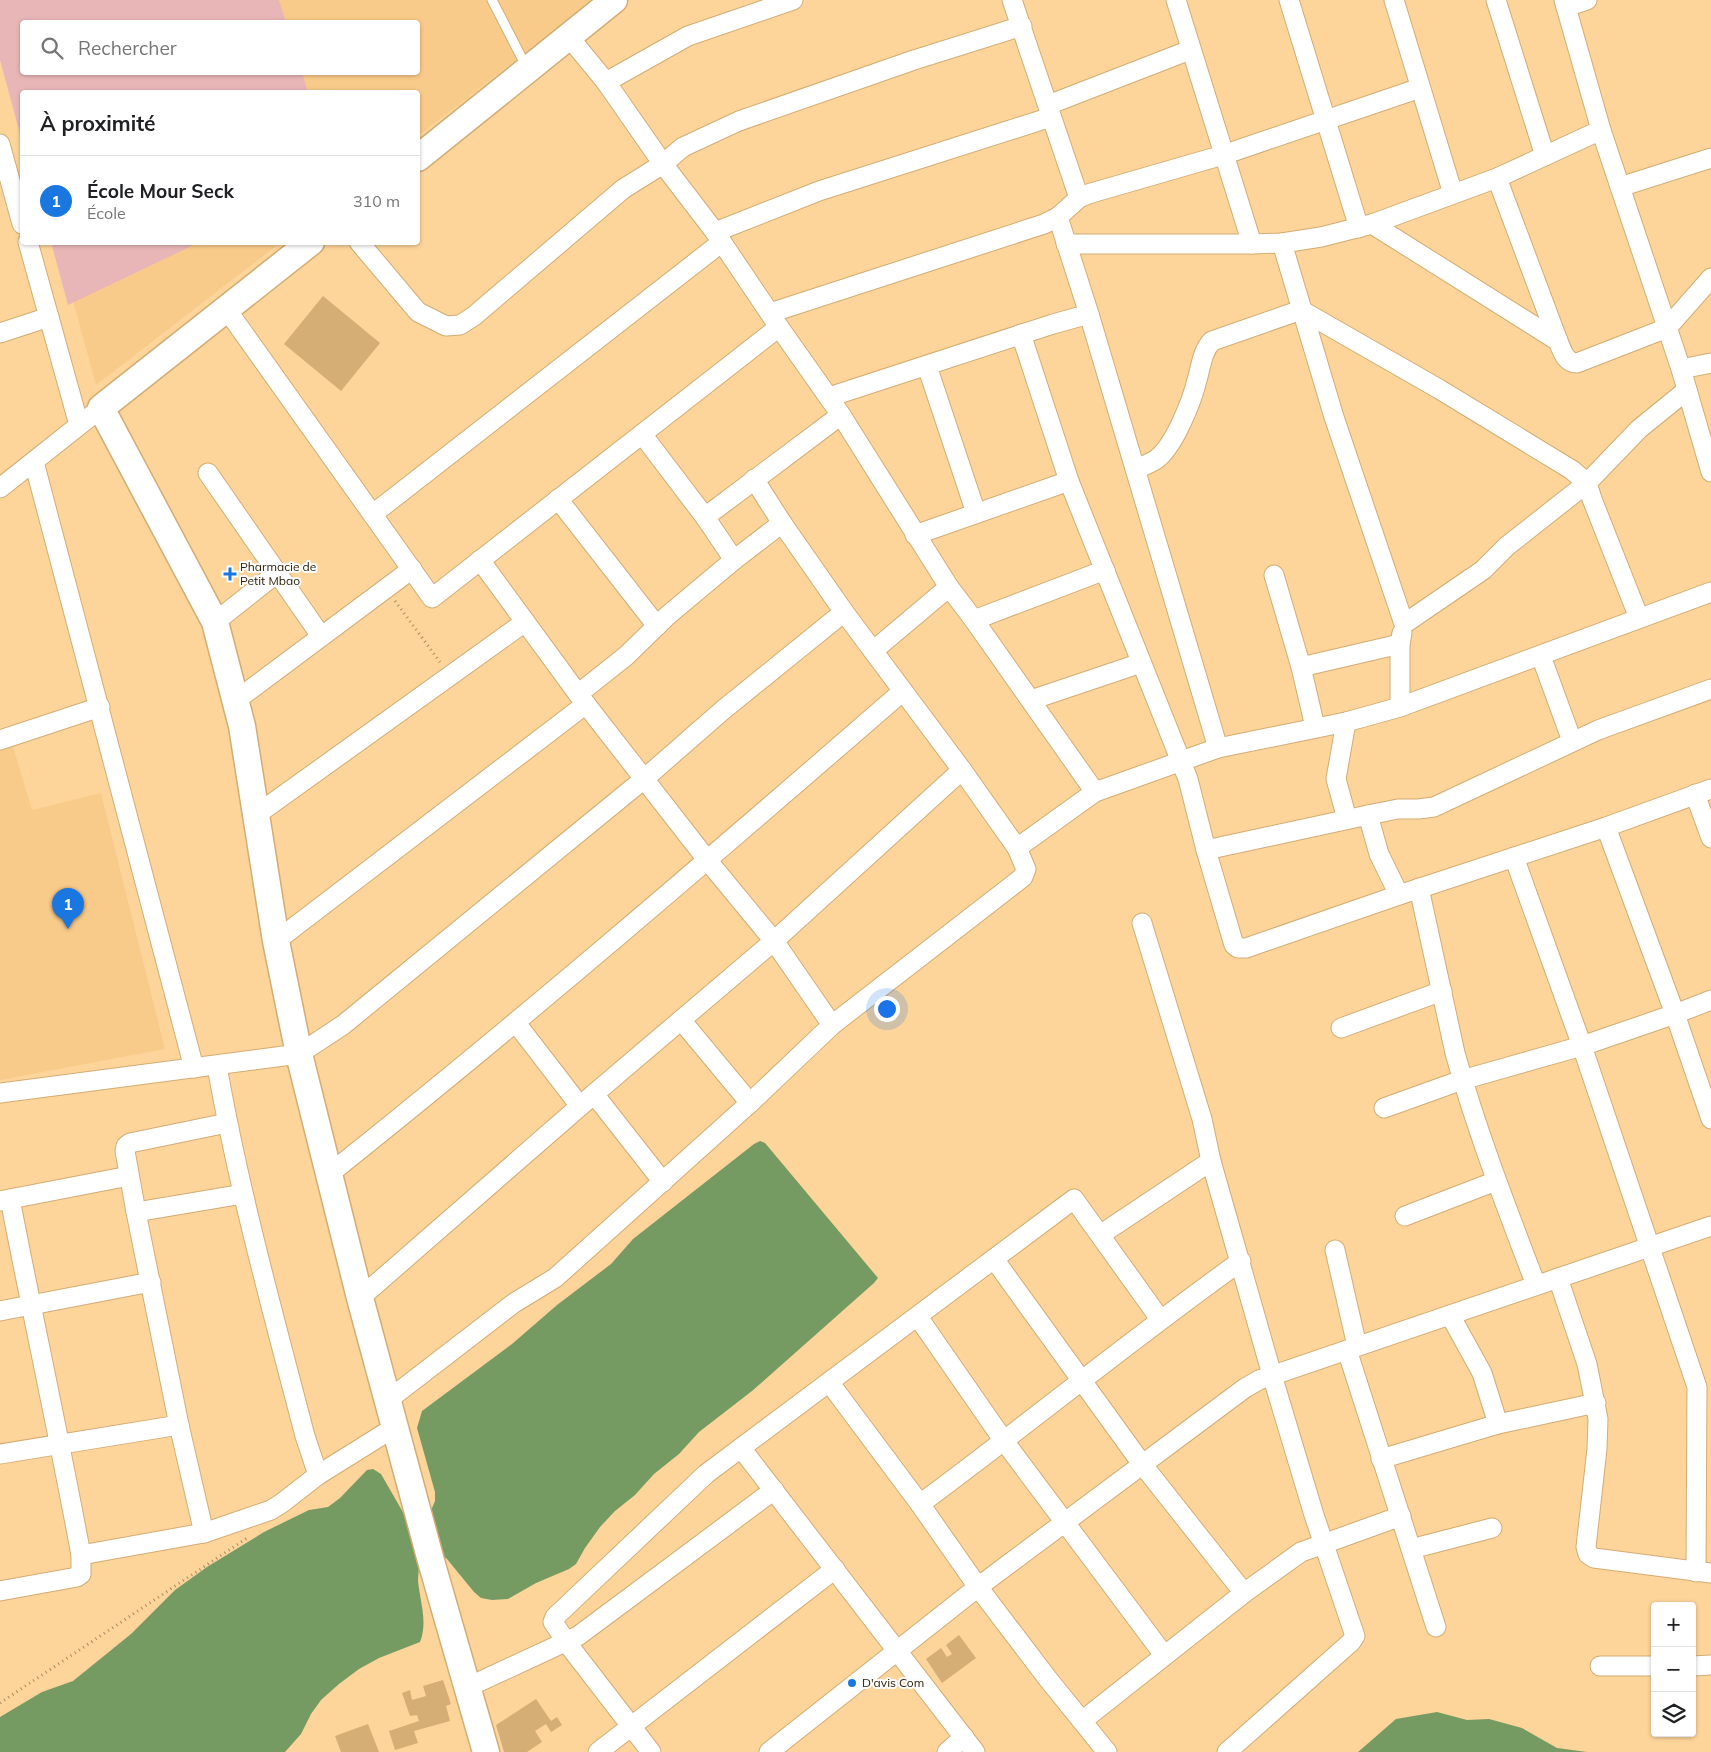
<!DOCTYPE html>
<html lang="fr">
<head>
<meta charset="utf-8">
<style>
	body { margin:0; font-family:Mulish,sans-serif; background:#f6f6f6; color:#202124 }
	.controls { position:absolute; right:15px; bottom:15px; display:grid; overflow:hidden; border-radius:5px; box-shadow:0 1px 4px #0004 }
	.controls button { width:45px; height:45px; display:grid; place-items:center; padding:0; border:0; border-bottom:1px solid #e0e0e0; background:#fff; color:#202124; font:25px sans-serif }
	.you { position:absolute; left:886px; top:1008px; width:18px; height:18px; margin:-12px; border:4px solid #fff; border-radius:50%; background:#1a73e8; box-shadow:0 0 0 8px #1a73e833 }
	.badge { display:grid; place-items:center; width:32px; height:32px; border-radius:50%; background:#1b77e0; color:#fff; font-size:16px; font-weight:700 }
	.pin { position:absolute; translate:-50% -41px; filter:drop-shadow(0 1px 2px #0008) }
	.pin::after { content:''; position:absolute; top:26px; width:18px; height:15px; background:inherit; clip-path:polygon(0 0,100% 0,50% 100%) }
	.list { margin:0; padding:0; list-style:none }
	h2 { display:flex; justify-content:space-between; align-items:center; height:65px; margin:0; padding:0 20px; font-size:21px }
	h2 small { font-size:16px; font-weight:400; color:#757577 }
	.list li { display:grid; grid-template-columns:32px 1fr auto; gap:15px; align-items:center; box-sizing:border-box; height:90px; padding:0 20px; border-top:1px solid #e0e0e0 }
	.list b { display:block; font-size:19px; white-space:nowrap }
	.list p { margin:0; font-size:16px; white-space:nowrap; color:#757577 }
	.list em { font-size:16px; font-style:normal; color:#757577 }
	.icon { flex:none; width:28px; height:28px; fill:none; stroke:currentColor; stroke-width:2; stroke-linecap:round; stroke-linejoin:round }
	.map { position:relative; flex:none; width:1711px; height:1752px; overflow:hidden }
	.search { position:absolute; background:#fff; box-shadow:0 1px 4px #0004; left:20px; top:20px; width:400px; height:55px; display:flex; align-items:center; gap:12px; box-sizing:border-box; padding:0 18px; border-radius:5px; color:#757577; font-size:19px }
	.panel { position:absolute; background:#fff; box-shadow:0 1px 4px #0004; left:20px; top:90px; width:400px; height:155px; border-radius:5px }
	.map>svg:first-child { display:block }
	.built { fill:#f9cb8a; fill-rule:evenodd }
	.green { fill:#e9b6b8 }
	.water { fill:#759b63 }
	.building { fill:#d5ae75 }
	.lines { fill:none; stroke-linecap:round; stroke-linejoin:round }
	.lane-casing { stroke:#d3ac73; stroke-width:11 }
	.street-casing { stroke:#d3ac73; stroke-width:21 }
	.secondary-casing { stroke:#d3ac73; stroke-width:29 }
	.path { stroke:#aa8b5f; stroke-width:3; stroke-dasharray:1 4; stroke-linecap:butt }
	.lane { stroke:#fff; stroke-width:9 }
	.street { stroke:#fff; stroke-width:19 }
	.secondary { stroke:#fff; stroke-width:26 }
	.poi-dot { fill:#1b77e0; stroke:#fcfcfc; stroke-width:2 }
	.labels { text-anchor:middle; stroke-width:4; stroke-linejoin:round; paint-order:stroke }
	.poi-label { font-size:12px; fill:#2b1c05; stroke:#fcfcfc; text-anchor:start }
</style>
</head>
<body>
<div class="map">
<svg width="1711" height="1752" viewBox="0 0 1711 1752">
	<rect width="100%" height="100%" fill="#fdd49a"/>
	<!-- built -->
	<g class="built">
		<path d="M0,0H593L418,136V92H22ZM22,22H418V72H22Z"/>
		<polygon points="57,242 280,243 96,385"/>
		<polygon points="12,743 32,810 101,793 165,1049 0,1080 0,747"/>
	</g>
	<!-- green -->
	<g class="green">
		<polygon points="0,0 279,0 286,22 22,22 22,72 302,73 308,92 22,92 22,141 0,60"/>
		<polygon points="51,242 198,242 198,243 68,305"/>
	</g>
	<!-- water -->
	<g class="water">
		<path d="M760,1141L765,1143L878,1278L874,1283L752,1391L699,1432L679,1454L654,1474L635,1495L615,1511L600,1527L585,1548L576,1564L569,1569L536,1583L508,1599L492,1600L481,1598L474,1592L447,1559L441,1554L419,1565C419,1570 418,1576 418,1581C420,1601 428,1622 420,1642L379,1658L359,1669L339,1684L321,1700L311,1714L301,1734L285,1752H0V1717L42,1692L73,1681L131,1634L175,1590L207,1567L264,1532L309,1510L328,1507L340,1498L367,1470L373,1469L381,1474L404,1514L408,1517L432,1508L435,1501V1492L417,1428L422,1411L512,1344L557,1305L611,1264L633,1239L754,1144Z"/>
		<polygon points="1437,1712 1467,1720 1489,1719 1522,1728 1557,1748 1587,1752 1358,1752 1396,1719"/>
	</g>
	<!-- building -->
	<g class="building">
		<polygon points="323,296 380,343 341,391 284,344"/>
		<polygon points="959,1635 976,1658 942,1683 926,1659 941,1648 947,1657 952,1654 946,1645"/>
		<polygon points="443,1680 451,1704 446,1706 450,1721 414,1731 418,1743 395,1750 389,1731 419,1721 417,1715 410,1716 402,1693 410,1690 412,1700 426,1696 423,1686"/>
		<polygon points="536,1699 551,1721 557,1717 562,1725 551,1732 546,1724 535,1731 542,1742 527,1752 504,1752 496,1725"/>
		<polygon points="368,1724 379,1752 341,1752 335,1736"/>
	</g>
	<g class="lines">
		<!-- lane casing -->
		<g class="lane-casing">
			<polyline id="lane" points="492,0 526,66"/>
		</g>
		<!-- street casing -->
		<g class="street-casing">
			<g id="street">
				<polyline points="1012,0 1079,198"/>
				<polyline points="1176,0 1252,244"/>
				<polyline points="1289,0 1359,228"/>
				<polyline points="1394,0 1453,194"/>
				<polyline points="1496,0 1545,156"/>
				<polyline points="1564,0 1601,130 1681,369 1711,472"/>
				<polyline points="1566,7 1587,0"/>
				<polyline points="569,37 606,82 663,164 715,232 779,327 841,415 949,587 974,620 1095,792"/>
				<polyline points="606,82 688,36 793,0"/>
				<polyline points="1048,105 1190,50"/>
				<polyline points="0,144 22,224"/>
				<path d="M1497,178L1558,341C1562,350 1565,363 1577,363L1667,328L1711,278"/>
				<polyline points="1620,187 1711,158"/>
				<polyline points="1372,224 1558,341"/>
				<polyline points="715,232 819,191 1051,117"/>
				<polyline points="28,242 79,425"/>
				<polyline points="359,242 418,312 446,326 460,325 474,316 623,189 663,164 683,147 739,121 914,60 1022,26"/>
				<polyline points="1282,243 1334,417 1404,624 1483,570 1507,546 1587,483 1639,429 1687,390"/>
				<polyline points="1066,244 1252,244 1282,243 1321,237 1372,224 1497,178 1601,130"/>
				<polyline points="227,310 432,598 779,327"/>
				<polyline points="770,313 1044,224 1058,217"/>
				<polyline points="0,333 49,317"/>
				<polyline points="1021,334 1069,481 1188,779 1206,850 1234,945 1238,948 1246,948 1399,895 1606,827 1711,789"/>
				<polyline points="927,366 976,513"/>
				<polyline points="1681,369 1711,363"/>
				<polyline points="829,397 1053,324 1089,314"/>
				<polyline points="642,434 705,517 734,560"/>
				<polyline points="34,462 194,1068"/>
				<path d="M1135,469C1143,466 1153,463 1159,457C1175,443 1192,401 1197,380C1201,367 1202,351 1212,341L1301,310L1439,389L1572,470L1587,483L1592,499L1639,618"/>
				<polyline points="208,473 321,636"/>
				<polyline points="0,488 101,408"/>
				<polyline points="558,499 657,626"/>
				<polyline points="373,514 722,242"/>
				<polyline points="705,517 841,415"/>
				<polyline points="915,535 1069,481"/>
				<polyline points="480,560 578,694 708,861 774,941 832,1025"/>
				<polyline points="1274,575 1301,667 1315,727"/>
				<polyline points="974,620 1105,570"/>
				<polyline points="215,622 277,573"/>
				<polyline points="873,651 949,587"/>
				<polyline points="1541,656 1572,741"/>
				<polyline points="1301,667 1400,644"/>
				<polyline points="578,694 626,656 667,616 734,560 782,523"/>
				<polyline points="1031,700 1141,663"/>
				<polyline points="235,701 412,569"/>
				<polyline points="1400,707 1400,644 1402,633"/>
				<polyline points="1346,722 1336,779 1347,819"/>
				<polyline points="0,740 100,707"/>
				<polyline points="1218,748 1089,314 1058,217 1079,198 1088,194 1223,155 1420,88"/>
				<polyline points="1695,794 1711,838"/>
				<polyline points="256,815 525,622"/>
				<polyline points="1368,815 1379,854 1399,895"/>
				<polyline points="1606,827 1675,1014 1711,1119"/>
				<polyline points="1017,848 1095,792 1218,748 1346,722 1400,707 1711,592"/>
				<polyline points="1206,850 1368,815 1398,809 1418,809 1434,807 1598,730 1711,689"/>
				<polyline points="1514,857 1582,1046 1697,1387 1696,1572"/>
				<path d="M1419,888L1455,1053C1477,1132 1507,1209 1536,1285"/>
				<polyline points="1142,923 1202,1119 1211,1161 1272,1375 1314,1515 1355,1636 1351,1642 1227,1752"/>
				<polyline points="276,941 586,704"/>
				<polyline points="681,1020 750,1103"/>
				<polyline points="516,1023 580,1106"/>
				<polyline points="1341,1028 1442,991"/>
				<path d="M217,1066C239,1191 273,1313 305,1436L318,1475"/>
				<polyline points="0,1093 299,1054 343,1025 644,779 723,710 844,612"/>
				<polyline points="594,1094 663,1182"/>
				<polyline points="1384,1108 1462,1080 1582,1046 1675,1014 1711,1000"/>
				<path d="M328,1175C524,1019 714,855 903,691"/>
				<polyline points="0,1201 129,1176"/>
				<polyline points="136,1212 243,1194"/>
				<polyline points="1405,1216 1496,1181"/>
				<polyline points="1100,1235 1211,1161"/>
				<polyline points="1335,1250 1357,1346"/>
				<polyline points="994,1259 1142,1464 1244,1593"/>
				<polyline points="1558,1278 1587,1364 1598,1419 1597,1449 1586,1547 1588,1554 1594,1558 1711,1573"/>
				<polyline points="360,1298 594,1094 774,941 962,770"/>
				<polyline points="0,1311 151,1282"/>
				<polyline points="1450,1315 1482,1373 1498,1424"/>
				<polyline points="918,1317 1004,1441 1164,1655"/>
				<polyline points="1347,1350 1436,1627"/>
				<polyline points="829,1382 920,1504 978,1587 1048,1679 1107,1752"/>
				<polyline points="388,1400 514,1303 555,1278 750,1103 832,1025 1023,877 1026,869 1017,848 962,770 844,612 782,523 754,479"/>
				<polyline points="741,1448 975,1752"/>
				<polyline points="0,1454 179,1425"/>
				<polyline points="1381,1459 1498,1424 1596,1403"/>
				<path d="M920,1504C1028,1424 1132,1339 1241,1261"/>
				<polyline points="204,1533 179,1425 136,1212 125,1151 126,1146 130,1143 227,1123"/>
				<polyline points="1411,1549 1492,1528"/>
				<polyline points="81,1555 204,1533 271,1510 282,1503 318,1475 395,1427"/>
				<path d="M0,1591L77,1577L81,1574V1555C59,1436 33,1318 10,1199"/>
				<polyline points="1600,1666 1655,1666"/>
				<polyline points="1692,1666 1711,1665"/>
				<polyline points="468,1687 578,1636 774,1490"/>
				<polyline points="1082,1721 1244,1593 1301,1552 1401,1516"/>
				<polyline points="598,1752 835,1569"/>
				<polyline points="651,1752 567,1643 553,1622 555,1617 706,1474 1074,1199 1160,1319"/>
				<polyline points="769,1752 978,1587 1245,1388 1259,1380 1711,1226"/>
				<polyline points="947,1752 964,1737"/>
			</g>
		</g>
		<!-- secondary casing -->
		<g class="secondary-casing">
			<g id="secondary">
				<polyline points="418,158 614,0"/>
				<polyline points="311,242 101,408 215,622 242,726 276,941 299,1054 360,1298 431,1561 486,1752"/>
			</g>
		</g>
		<!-- path -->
		<g class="path">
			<polyline points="395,601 440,662"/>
			<polyline points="0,1703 247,1538"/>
		</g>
		<!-- lane -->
		<use href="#lane" class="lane"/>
		<!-- street -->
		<use href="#street" class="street"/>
		<!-- secondary -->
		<use href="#secondary" class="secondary"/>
	</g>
	<!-- markers -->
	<g class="poi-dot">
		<path d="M227.5 566.5h5v5h5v5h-5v5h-5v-5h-5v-5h5z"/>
		<circle cx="852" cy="1683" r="5"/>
	</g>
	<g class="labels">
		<!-- poi labels -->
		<g class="poi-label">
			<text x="240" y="571">Pharmacie de<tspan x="240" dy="14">Petit Mbao</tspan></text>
			<text x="862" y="1687">D'avis Com</text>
		</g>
	</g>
</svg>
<div class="controls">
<button>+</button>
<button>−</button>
<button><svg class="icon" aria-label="layers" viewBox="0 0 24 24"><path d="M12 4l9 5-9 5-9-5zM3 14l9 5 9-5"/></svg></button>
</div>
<div class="you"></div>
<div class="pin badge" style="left:68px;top:929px">1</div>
<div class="search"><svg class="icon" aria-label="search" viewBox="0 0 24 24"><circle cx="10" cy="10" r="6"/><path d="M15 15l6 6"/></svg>Rechercher</div>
<section class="panel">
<h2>À proximité<small></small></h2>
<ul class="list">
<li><span class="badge">1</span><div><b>École Mour Seck</b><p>École</p></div><em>310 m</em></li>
</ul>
</section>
</div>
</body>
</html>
